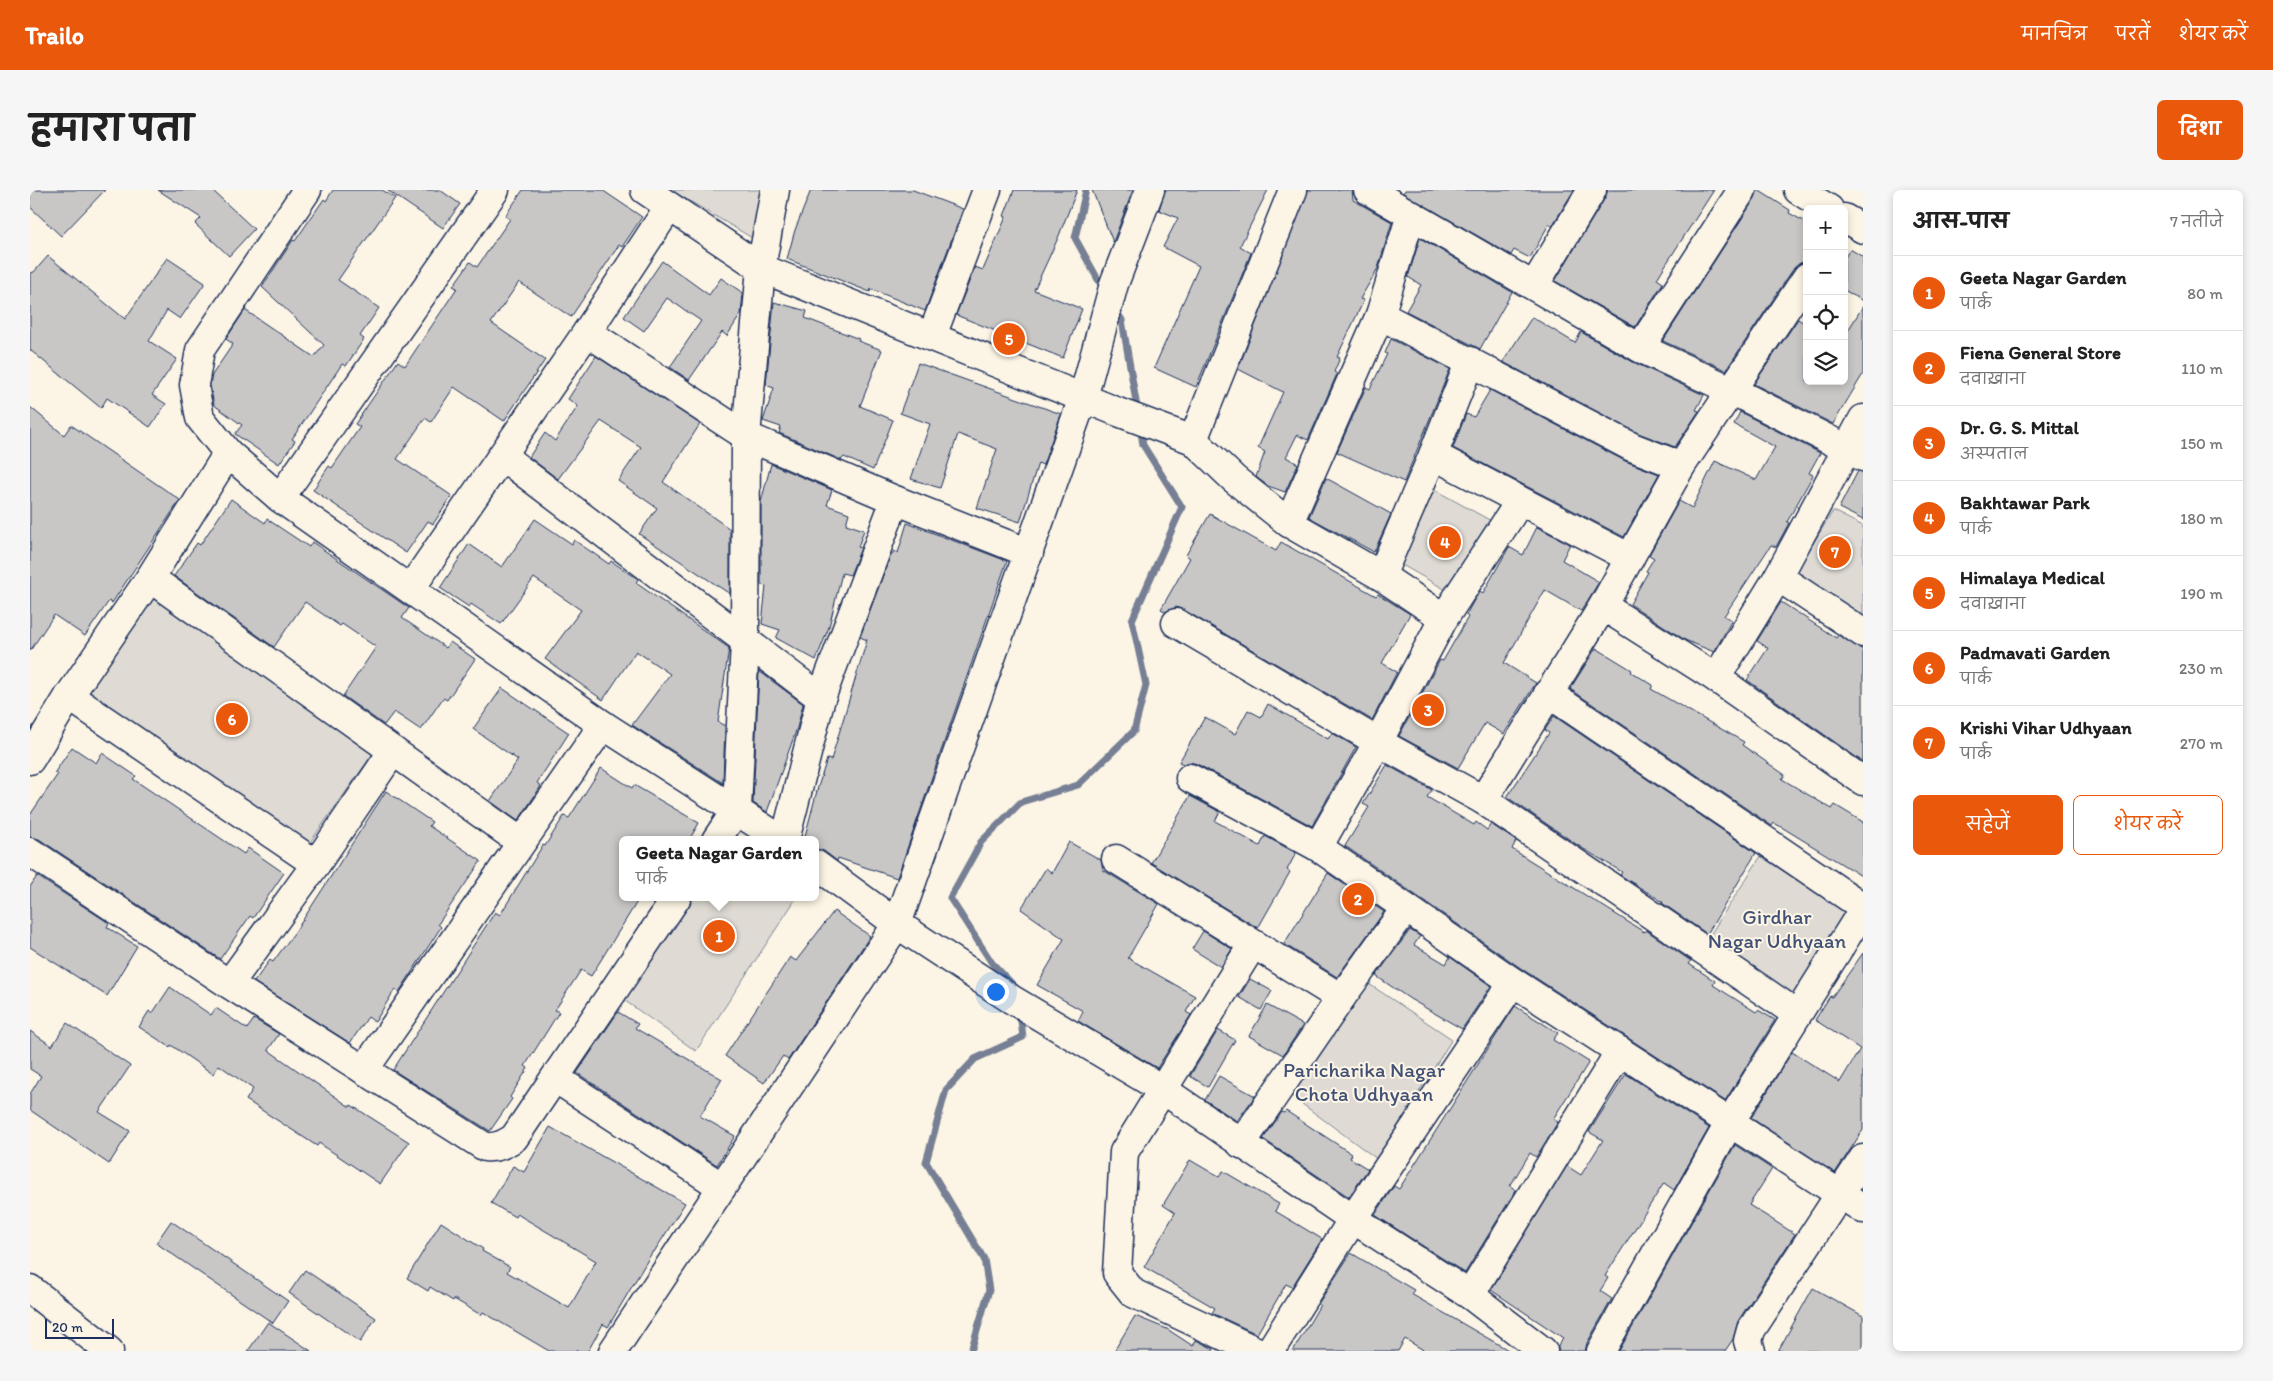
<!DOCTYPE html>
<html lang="hi">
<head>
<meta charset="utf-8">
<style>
	body { margin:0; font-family:Itim,"Playpen Sans Deva",sans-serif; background:#f6f6f6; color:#222 }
	.controls { position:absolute; right:15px; top:15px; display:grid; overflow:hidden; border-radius:8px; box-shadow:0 2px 8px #0003 }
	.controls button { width:45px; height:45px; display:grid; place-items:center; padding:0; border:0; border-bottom:1px solid #e0e0e0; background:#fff; color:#222; font:25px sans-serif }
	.scale { position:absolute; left:15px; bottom:12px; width:69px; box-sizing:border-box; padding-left:5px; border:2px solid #1b2f5e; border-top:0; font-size:14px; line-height:18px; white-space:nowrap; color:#1b2f5e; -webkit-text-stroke:4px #fcf5e5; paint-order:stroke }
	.you { position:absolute; left:965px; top:801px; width:18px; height:18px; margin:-12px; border:4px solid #fff; border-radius:50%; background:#1a73e8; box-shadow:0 0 0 8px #1a73e833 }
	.badge { display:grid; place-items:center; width:32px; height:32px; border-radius:50%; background:#ea580c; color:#fff; font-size:16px; font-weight:700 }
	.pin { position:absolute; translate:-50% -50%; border:2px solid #fff; box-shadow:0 1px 5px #0006 }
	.popup { position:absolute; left:589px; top:646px; width:200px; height:65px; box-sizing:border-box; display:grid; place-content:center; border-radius:8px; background:#fff; filter:drop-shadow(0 1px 4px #0005); font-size:16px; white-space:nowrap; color:#767676 }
	.popup b { font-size:19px; color:#222 }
	.popup::after { content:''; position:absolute; left:50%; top:100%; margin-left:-10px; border:10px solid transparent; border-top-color:#fff }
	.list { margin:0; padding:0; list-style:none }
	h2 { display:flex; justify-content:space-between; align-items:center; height:65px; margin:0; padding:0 20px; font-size:21px }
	h2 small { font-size:16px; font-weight:400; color:#767676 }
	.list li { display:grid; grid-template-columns:32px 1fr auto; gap:15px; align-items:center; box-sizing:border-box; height:75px; padding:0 20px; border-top:1px solid #e0e0e0 }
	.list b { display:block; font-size:19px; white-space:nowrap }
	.list p { margin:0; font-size:16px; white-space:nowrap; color:#767676 }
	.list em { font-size:16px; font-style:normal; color:#767676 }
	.actions { display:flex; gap:10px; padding:15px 20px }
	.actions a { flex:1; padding:11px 0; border:1px solid #ea580c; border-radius:8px; text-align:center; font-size:18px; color:#ea580c }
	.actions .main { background:#ea580c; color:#fff }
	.icon { flex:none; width:28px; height:28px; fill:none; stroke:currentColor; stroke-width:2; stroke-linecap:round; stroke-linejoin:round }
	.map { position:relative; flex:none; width:1833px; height:1161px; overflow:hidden; border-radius:8px }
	header { display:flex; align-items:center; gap:30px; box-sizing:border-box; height:70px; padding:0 25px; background:#ea580c; color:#fff }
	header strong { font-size:24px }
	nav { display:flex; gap:28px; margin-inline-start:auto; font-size:18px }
	.intro { display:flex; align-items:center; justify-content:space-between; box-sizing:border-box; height:120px; padding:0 30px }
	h1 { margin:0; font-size:35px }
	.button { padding:12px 22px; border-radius:8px; background:#ea580c; color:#fff; font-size:18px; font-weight:700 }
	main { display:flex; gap:30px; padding:0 30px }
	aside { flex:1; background:#fff; border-radius:8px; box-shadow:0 2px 8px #0003 }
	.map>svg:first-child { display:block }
	.green { fill:#dfdbd4; stroke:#7d8599 }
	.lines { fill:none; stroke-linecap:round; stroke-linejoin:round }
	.stream { stroke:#767f94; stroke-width:7 }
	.building { fill:#c8c7c6; stroke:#1b2f5e }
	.minor-casing { stroke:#1b2f5e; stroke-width:31 }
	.minor { stroke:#fcf5e5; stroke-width:28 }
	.labels { text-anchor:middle; stroke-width:4; stroke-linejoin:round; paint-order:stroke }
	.park-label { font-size:21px; fill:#425176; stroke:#fcf5e5 }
</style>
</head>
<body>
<header>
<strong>Trailo</strong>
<nav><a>मानचित्र</a><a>परतें</a><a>शेयर करें</a></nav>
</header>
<div class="intro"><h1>हमारा पता</h1><a class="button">दिशा</a></div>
<main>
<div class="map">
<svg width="1833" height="1161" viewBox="0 0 1833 1161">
	<rect width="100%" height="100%" fill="#fcf5e5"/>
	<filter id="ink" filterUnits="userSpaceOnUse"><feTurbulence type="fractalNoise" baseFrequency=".02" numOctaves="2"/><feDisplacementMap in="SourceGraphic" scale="10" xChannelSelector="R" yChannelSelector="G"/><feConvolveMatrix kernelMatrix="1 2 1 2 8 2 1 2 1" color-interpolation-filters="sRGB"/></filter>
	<g filter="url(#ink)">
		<!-- green -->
		<g class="green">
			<polygon points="641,0 740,0 729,52"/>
			<polygon points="1403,299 1465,333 1425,405 1365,371"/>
			<polygon points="1803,321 1833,336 1833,430 1762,388"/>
			<polygon points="126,404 347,558 278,655 57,501"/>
			<polygon points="1731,666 1821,725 1762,812 1674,754"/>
			<polygon points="665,707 767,707 666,861 591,808"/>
			<polygon points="1339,794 1422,849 1347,969 1260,905"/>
		</g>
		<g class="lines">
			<!-- stream -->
			<g class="stream">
				<polyline points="1056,0 1045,48 1075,102"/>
				<polyline points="1085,120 1092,130 1108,223"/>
				<polyline points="986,798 962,773 920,708 951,652 991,612 1048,595 1104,541 1116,495 1102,430 1152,317 1113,255 1110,236"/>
				<polyline points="941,1161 959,1100 954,1069 896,972 916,900 945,869 993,847 990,823"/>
			</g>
		</g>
		<!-- building -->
		<g class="building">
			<polygon points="0,0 75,0 31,46 0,17"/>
			<polygon points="128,0 182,0 224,39 199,66 165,34 171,28"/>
			<polygon points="303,0 352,0 365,8 308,90 349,118 330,146 334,149 316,176 312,174 262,249 265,251 249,274 205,244 212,235 184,215 180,195 182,185 203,154 196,149 215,120 284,167 294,155 232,97 263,50 265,51 294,9 296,11"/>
			<polygon points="357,0 410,0 430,14 413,38"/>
			<polygon points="493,0 572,0 612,27 592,57 589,55 541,127 489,92 461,133 515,170 474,231 424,197 401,232 395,228 367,269 422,306 403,334 398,331 376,363 283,300 299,276 302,278 330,237 325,234 368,171 375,176 427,98 423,96 440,72 447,77 480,29 475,26"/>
			<polygon points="781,0 883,0 933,19 895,121 841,99 840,102 757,69 765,40"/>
			<polygon points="984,0 1047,0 1028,48 1004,100 1052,119 1033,168 926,125 945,77 953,80 976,27 974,26"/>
			<polygon points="1062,0 1103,0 1083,52"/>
			<polygon points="1135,0 1238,0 1210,56 1221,63 1166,197 1124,178 1169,76 1133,57 1148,28 1129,20"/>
			<polygon points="1278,0 1322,0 1323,10 1362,32 1348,78 1330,109 1334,110 1307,167 1310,168 1304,182 1307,184 1278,250 1267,245 1256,267 1268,274 1255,302 1238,296 1226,287 1235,262 1228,258 1253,202 1208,179"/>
			<polygon points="1375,0 1544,0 1522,36 1519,34 1500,68 1484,60 1481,65 1373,3"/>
			<polygon points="1578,0 1684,0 1631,82 1627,89 1633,93 1605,137 1525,91 1575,8"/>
			<polygon points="1728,0 1760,20 1759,23 1777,33 1777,72 1770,73 1764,78 1696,180 1633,151 1725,8"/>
			<polygon points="1390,48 1482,102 1450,159 1376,121 1391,95 1378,87"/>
			<polygon points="1820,59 1833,67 1833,111 1814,100 1814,69"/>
			<polygon points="18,66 95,129 137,68 175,93 150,129 137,120 119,151 147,169 122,205 136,214 120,237 77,208 71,218 0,160 0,83 4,82"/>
			<polygon points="632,71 679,105 691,88 713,103 711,124 697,146 692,142 659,190 640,177 671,131 637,108 614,141 594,127"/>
			<polygon points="744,112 777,121 775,128 829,149 828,151 852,160 830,216 863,230 843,280 814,267 811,270 749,243 751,237 733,231 744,198 736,195"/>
			<polygon points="1833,116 1833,184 1803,234 1724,194 1768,129 1777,135 1777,191 1814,191 1814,147"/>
			<polygon points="1502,127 1545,153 1551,142 1603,172 1674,205 1666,220 1669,221 1645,257 1608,243 1473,172"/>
			<polygon points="1361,149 1420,179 1374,292 1307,262 1336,197 1340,199 1357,164 1355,163"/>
			<polygon points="566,166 670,234 633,292 700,339 700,404 609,344 627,318 588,291 611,257 571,231 528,289 499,267 515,243 525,251 548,216 538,209"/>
			<polygon points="888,173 1031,224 1013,275 1008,273 990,332 947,318 967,259 928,244 910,298 881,289 900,234 870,223"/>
			<polygon points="1460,200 1595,271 1629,284 1594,347 1423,258 1436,224 1444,227"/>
			<polygon points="0,217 34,245 41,235 150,310 82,413 79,411 55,446 24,425 0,461"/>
			<polygon points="1710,222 1790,263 1779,283 1783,285 1757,332 1759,333 1746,357 1741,355 1694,426 1702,430 1684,462 1655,450 1600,414 1618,382 1616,381 1624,368 1619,365 1649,311 1662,318 1685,271 1726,290 1745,257 1704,234"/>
			<polygon points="741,274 802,300 797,315 819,323 816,334 834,340 828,357 831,358 820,385 812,383 799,437 786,470 746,448 750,440 732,434 736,396 731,395 731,312"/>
			<polygon points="1828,281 1833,282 1833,330 1809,318"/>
			<polygon points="1296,288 1361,324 1344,362 1279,327"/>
			<polygon points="201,309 235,333 237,329 279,357 282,352 379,418 372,428 416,458 420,452 445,469 417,510 413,508 391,540 364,522 354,535 313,506 346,457 312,434 310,436 275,412 244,457 144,386 167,353 170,355"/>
			<polygon points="1180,324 1246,361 1251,352 1346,406 1348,404 1380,424 1352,473 1367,482 1342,530 1154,420 1146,417 1136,422 1131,419 1160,368 1156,365"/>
			<polygon points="505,329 542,354 544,350 579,374 581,371 608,389 606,393 699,458 688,532 695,536 693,593 602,535 640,484 606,461 573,510 515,469 551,420 504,388 471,434 441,414 439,417 410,398 439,354 472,377"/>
			<polygon points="877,333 977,371 867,688 808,668 807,671 794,661 785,659 785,650 774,650 788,597 797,569 801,570 837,450 830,447 860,367 864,361 868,363"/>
			<polygon points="1507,337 1540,354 1532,370 1569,392 1551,421 1515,400 1474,473 1506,493 1474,544 1455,533 1428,578 1369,546 1410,470 1413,471 1438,427 1436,425 1443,412 1450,401 1453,403 1479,357 1493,365"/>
			<polygon points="1751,412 1806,448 1808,445 1833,460 1833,572 1717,490 1738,458 1727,451"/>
			<polygon points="1566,458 1602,480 1601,482 1623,495 1621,499 1714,552 1712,555 1755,585 1752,589 1802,619 1805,615 1833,632 1833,687 1753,638 1744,633 1742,636 1540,499"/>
			<polygon points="729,481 773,514 767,538 737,622 723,613"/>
			<polygon points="472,498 539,543 507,593 511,596 488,631 460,611 488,570 443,539"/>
			<polygon points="1238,514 1298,549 1302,543 1326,557 1282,636 1167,574 1160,572 1153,574 1149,572 1175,527 1205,544 1218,520 1231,527"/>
			<polygon points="1524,526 1726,663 1677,744 1632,713 1633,712 1590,685 1592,682 1552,658 1477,607 1519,543 1515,540"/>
			<polygon points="42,557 66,573 72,563 106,586 103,589 214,664 218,658 254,683 223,728 220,726 190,769 9,649 0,647 0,625 28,584 25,582"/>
			<polygon points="1357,575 1402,600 1397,607 1444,635 1446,632 1457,640 1461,634 1486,651 1482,659 1614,742 1616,740 1661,771 1659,774 1685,791 1683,795 1726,822 1728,820 1745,830 1695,911 1492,779 1315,656 1339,617 1333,614"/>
			<polygon points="571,578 602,598 604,595 669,633 659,650 593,650 593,707 610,707 561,786 551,780 525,820 529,822 495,876 498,878 480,907 482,909 460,941 363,880 465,722 470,725 513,655 515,656 534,626 539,628"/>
			<polygon points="356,601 402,632 399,636 451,671 408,734 411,737 369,802 365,799 345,832 338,827 320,853 224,792 240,770 243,772 267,739"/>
			<polygon points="1160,606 1190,622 1185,631 1230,656 1235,646 1266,663 1257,680 1260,682 1228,738 1121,673"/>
			<polygon points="1039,652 1071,670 1073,680 1129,714 1098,768 1165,806 1156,822 1161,825 1127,878 1048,831 1053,821 1007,795 1034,749 991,719 1016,678 1022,683"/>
			<polygon points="1298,683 1354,722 1307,787 1254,754"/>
			<polygon points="7,686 79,733 77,737 107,756 77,806 0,757 0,697"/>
			<polygon points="804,721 840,746 758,870 753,866 734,893 695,866 760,767 766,771"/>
			<polygon points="1380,740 1390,746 1384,755 1416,774 1420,767 1461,796 1432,839 1380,809 1346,786"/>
			<polygon points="1173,741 1202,759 1191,777 1162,759"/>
			<polygon points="1833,763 1833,940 1805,983 1721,928 1762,862 1810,892 1830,859 1785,830 1800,806 1802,807"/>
			<polygon points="1220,789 1242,801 1231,820 1209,807"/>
			<polygon points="140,797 181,825 186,818 217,839 224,829 249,844 238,860 320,917 321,915 379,952 350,994 289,953 287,956 216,910 223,899 189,875 183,884 141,855 140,857 109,837 119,821 122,824"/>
			<polygon points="1237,815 1273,835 1253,865 1219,846"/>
			<polygon points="1485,816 1528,843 1523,850 1559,872 1523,929 1528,932 1506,967 1500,963 1480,996 1486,1000 1435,1083 1345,1025 1364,996 1369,999"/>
			<polygon points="588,822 608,834 605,838 692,889 670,926 705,946 687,975 547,883"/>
			<polygon points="37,833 100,876 69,922 100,941 79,974 0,920 0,904 11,886 0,879 0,841 22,856"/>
			<polygon points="1188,840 1205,850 1178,897 1160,886"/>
			<polygon points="1596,884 1679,938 1644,1000 1634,993 1575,1086 1578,1088 1570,1101 1582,1109 1557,1153 1555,1161 1528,1161 1528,1156 1533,1148 1461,1100 1537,976 1551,985 1573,950 1559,942"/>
			<polygon points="1189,886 1225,906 1207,931 1175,910"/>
			<polygon points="1256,921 1322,964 1320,968 1338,979 1319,1007 1233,949 1252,922 1254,923"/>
			<polygon points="520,937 655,1013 624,1062 623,1061 578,1137 573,1134 558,1161 519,1161 453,1122 451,1125 424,1109 423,1111 400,1097 398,1101 377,1088 411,1032 453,1059 452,1061 480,1077 477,1082 539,1118 566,1071 487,1024 485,1027 461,1013 483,976 494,982"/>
			<polygon points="1705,955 1742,979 1719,1015 1765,1044 1708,1131 1703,1149 1695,1161 1589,1161"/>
			<polygon points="1160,970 1189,987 1193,981 1249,1014 1245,1021 1292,1049 1262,1097 1256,1094 1227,1144 1182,1123 1185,1118 1114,1077 1145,1023 1133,1015"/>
			<polygon points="141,1031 258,1111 243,1133 126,1053"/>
			<polygon points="1321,1063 1384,1100 1381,1104 1480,1161 1395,1161 1375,1149 1368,1161 1263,1161 1290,1115 1288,1114"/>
			<polygon points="275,1080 346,1128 330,1152 259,1103"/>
			<polygon points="1783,1098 1833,1126 1833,1161 1748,1161"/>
			<polygon points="1105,1126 1137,1139 1163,1156 1166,1150 1184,1159 1183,1161 1084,1161"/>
			<polygon points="238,1132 281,1161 218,1161"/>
		</g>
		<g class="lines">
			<!-- minor casing -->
			<g class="minor-casing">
				<g id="minor">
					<polyline points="277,0 170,160 164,195 170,228 198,263 250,308 573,535 752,650"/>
					<polyline points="615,0 731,78 1088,222 1163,250 1204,289 1259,333 1351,386 1414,428"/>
					<polyline points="1338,0 1610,158 1701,200 1833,267"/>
					<polyline points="1768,0 1799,19"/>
					<polyline points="1814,28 1833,39"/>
					<polyline points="1504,96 1562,0"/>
					<polyline points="1350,125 1602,257 1651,276"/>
					<polyline points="557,142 716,246 865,310 999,363"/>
					<polyline points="902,146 957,0"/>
					<polyline points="1610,158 1712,0"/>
					<polyline points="1163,250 1263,0"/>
					<polyline points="1403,265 1600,368"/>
					<polyline points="472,266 791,508"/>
					<polyline points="250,308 465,0"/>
					<polyline points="1259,333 1350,125 1381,25"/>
					<polyline points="1351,386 1403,265 1440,171"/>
					<polyline points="1748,387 1833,443"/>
					<polyline points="120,388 491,652"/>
					<polyline points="381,398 557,142 639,17"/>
					<polyline points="1573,416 1686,488 1833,591"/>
					<polyline points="1146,433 1348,552 1453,610 1767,824"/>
					<polyline points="1686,488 1748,387 1833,229"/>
					<polyline points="1518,503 1833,717"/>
					<polyline points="39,506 286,674"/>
					<polyline points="0,570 39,506 120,388 198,263"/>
					<polyline points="1160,588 1288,657 1483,792 1833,1019"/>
					<polyline points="1453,610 1573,416 1651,276 1777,87"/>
					<polyline points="686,650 707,619 715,451 716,246 731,78 745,0"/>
					<polyline points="755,650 791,508 865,310"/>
					<polyline points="1288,657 1348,552 1414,428 1490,311"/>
					<path d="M0,662L199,794L455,957C468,958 474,954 484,948L647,707"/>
					<polyline points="1086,669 1311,808"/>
					<polyline points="785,674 867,734 981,809 1132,899 1323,1029 1440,1105 1513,1161"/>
					<polyline points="1223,754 1094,962 1087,1083 1103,1103 1226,1161"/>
					<polyline points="199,794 286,674 363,561"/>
					<polyline points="334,880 573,535"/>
					<polyline points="525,888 692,997"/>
					<polyline points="1211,954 1311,808 1376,718"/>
					<polyline points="0,1099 79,1161"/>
					<polyline points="1440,1105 1590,861"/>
					<polyline points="583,1161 867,734 1053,208 1084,94 1120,0"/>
					<polyline points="1240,1161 1323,1029 1483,792"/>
					<polyline points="1571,1161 1700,932 1833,720"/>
					<polyline points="1721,1161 1718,1151 1721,1140 1833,969"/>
				</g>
			</g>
			<!-- minor -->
			<use href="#minor" class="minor"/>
		</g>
	</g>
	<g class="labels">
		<!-- park labels -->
		<g class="park-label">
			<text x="1747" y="734">Girdhar<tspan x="1747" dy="24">Nagar Udhyaan</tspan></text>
			<text x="1334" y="887">Paricharika Nagar<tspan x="1334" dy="24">Chota Udhyaan</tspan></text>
		</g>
	</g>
</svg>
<div class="controls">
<button>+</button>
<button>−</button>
<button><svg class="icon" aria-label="locate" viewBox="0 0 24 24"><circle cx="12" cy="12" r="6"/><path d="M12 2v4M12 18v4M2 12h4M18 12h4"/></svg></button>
<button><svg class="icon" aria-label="layers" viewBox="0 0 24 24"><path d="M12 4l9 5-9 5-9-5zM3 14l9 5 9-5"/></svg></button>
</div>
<div class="scale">20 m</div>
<div class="you"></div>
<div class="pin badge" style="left:689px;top:746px">1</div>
<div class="popup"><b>Geeta Nagar Garden</b>पार्क</div>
<div class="pin badge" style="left:1328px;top:709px">2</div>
<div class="pin badge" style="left:1398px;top:520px">3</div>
<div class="pin badge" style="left:1415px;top:352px">4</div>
<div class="pin badge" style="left:979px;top:149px">5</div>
<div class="pin badge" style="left:202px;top:529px">6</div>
<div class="pin badge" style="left:1805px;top:362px">7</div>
</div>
<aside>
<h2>आस-पास<small>7 नतीजे</small></h2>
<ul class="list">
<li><span class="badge">1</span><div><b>Geeta Nagar Garden</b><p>पार्क</p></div><em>80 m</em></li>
<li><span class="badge">2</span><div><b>Fiena General Store</b><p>दवाख़ाना</p></div><em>110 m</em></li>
<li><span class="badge">3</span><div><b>Dr. G. S. Mittal</b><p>अस्पताल</p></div><em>150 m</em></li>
<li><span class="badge">4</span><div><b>Bakhtawar Park</b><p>पार्क</p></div><em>180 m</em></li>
<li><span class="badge">5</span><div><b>Himalaya Medical</b><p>दवाख़ाना</p></div><em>190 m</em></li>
<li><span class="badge">6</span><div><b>Padmavati Garden</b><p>पार्क</p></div><em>230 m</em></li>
<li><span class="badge">7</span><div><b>Krishi Vihar Udhyaan</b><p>पार्क</p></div><em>270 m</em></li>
</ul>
<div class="actions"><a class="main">सहेजें</a><a>शेयर करें</a></div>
</aside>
</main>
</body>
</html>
